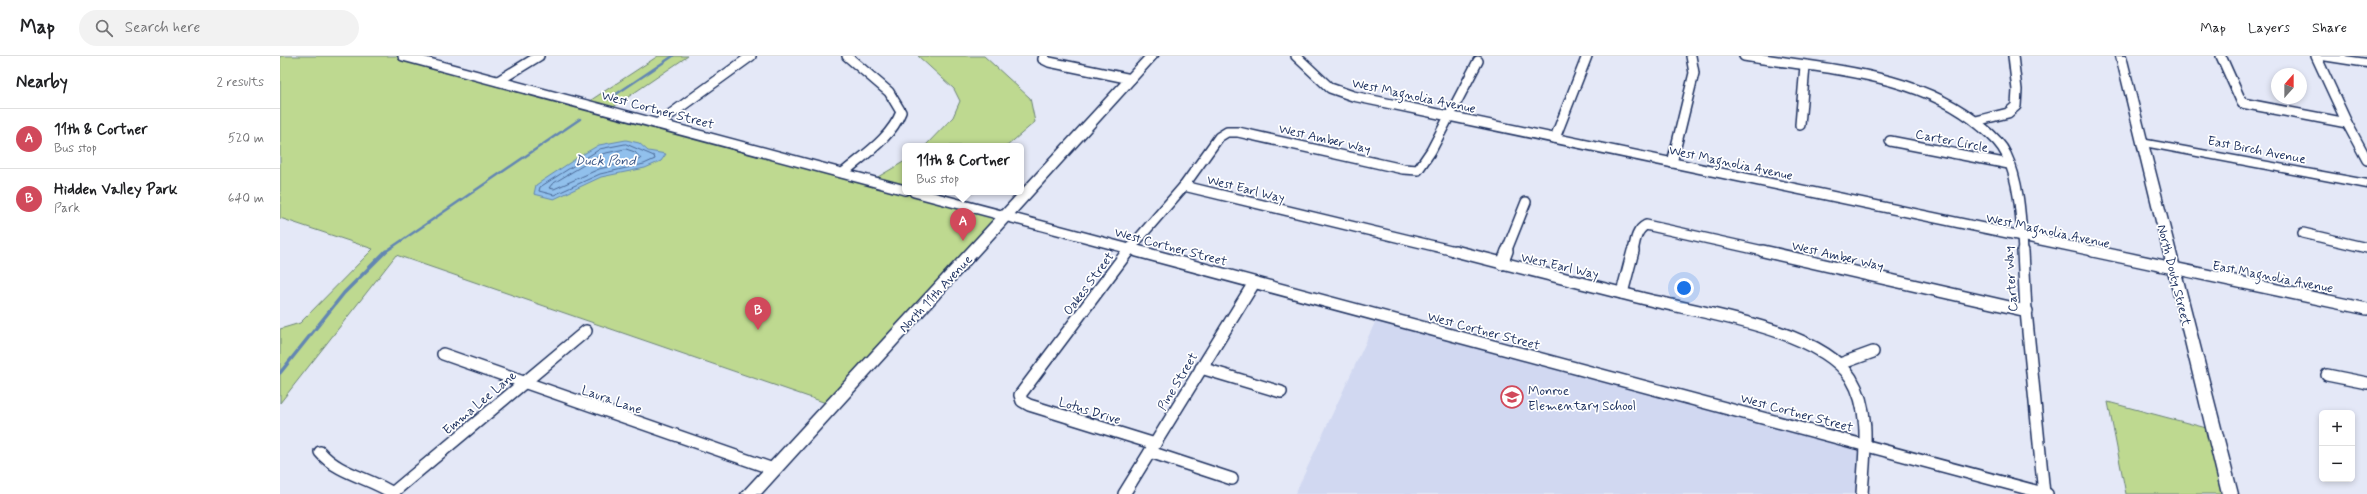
<!DOCTYPE html>
<html lang="en">
<head>
<meta charset="utf-8">
<style>
	body { margin:0; font-family:Mynerve,sans-serif; background:#f2f2f2; color:#202124 }
	.controls { position:absolute; right:12px; bottom:12px; display:grid; overflow:hidden; border-radius:6px; box-shadow:0 2px 6px #0003 }
	.controls button { width:36px; height:36px; display:grid; place-items:center; padding:0; border:0; border-bottom:1px solid #e0e0e0; background:#fff; color:#202124; font:20px sans-serif }
	.compass { position:absolute; left:1991px; top:12px; width:36px; height:36px; border-radius:50%; background:#fff; box-shadow:0 2px 6px #0003; rotate:21deg }
	.you { position:absolute; left:1404px; top:232px; width:14px; height:14px; margin:-10px; border:3px solid #fff; border-radius:50%; background:#1a73e8; box-shadow:0 0 0 6px #1a73e833 }
	.badge { display:grid; place-items:center; width:26px; height:26px; border-radius:50%; background:#d1495b; color:#fff; font-size:13px; font-weight:700 }
	.pin { position:absolute; translate:-50% -33px; filter:drop-shadow(0 1px 2px #0008) }
	.pin::after { content:''; position:absolute; top:21px; width:14px; height:12px; background:inherit; clip-path:polygon(0 0,100% 0,50% 100%) }
	.popup { position:absolute; left:622px; top:87px; width:122px; height:52px; box-sizing:border-box; display:grid; place-content:center; border-radius:6px; background:#fff; filter:drop-shadow(0 1px 3px #0005); font-size:13px; white-space:nowrap; color:#757577 }
	.popup b { font-size:15px; color:#202124 }
	.popup::after { content:''; position:absolute; left:50%; top:100%; margin-left:-8px; border:8px solid transparent; border-top-color:#fff }
	.list { margin:0; padding:0; list-style:none }
	h2 { display:flex; justify-content:space-between; align-items:center; height:52px; margin:0; padding:0 16px; font-size:17px }
	h2 small { font-size:13px; font-weight:400; color:#757577 }
	.list li { display:grid; grid-template-columns:26px 1fr auto; gap:12px; align-items:center; box-sizing:border-box; height:60px; padding:0 16px; border-top:1px solid #e0e0e0 }
	.list b { display:block; font-size:15px; white-space:nowrap }
	.list p { margin:0; font-size:13px; white-space:nowrap; color:#757577 }
	.list em { font-size:13px; font-style:normal; color:#757577 }
	.icon { flex:none; width:22px; height:22px; fill:none; stroke:currentColor; stroke-width:2; stroke-linecap:round; stroke-linejoin:round }
	.map { position:relative; flex:none; width:2087px; height:438px; overflow:hidden }
	header { display:flex; align-items:center; gap:24px; box-sizing:border-box; height:56px; padding:0 20px; background:#fff; border-bottom:1px solid #e0e0e0 }
	header strong { font-size:19px }
	nav { display:flex; gap:22px; margin-inline-start:auto; font-size:14px }
	.search { width:280px; height:36px; background:#f2f2f2; display:flex; align-items:center; gap:10px; box-sizing:border-box; padding:0 14px; border-radius:22px; color:#757577; font-size:15px }
	main { display:flex }
	aside { flex:1; background:#fff }
	.map>svg:first-child { display:block }
	.built { fill:#d1d8f1 }
	.green { fill:#bed990; stroke:#6c8477 }
	.water { fill:#91c0ec; stroke:#6286b3 }
	.lines { fill:none; stroke-linecap:round; stroke-linejoin:round }
	.shore { stroke:#4a6997; stroke-width:1 }
	.stream-far1 { stroke:#6286b3; stroke-width:2.5 }
	.stream { stroke:#6286b3; stroke-width:3.5 }
	.minor-far1-casing { stroke:#1b2f5e; stroke-width:12 }
	.minor-casing { stroke:#1b2f5e; stroke-width:14 }
	.tertiary-casing { stroke:#1b2f5e; stroke-width:3 }
	.secondary-casing { stroke:#1b2f5e; stroke-width:3 }
	.minor-far1 { stroke:#fff; stroke-width:9 }
	.minor { stroke:#fff; stroke-width:11 }
	.tertiary { fill:#fff; fill-rule:evenodd }
	.secondary { fill:#fff; fill-rule:evenodd }
	.labels { text-anchor:middle; stroke-width:3.5; stroke-linejoin:round; paint-order:stroke }
	.street-label { font-size:13px; fill:#1b2f5e; stroke:#fff }
	.poi-label { font-size:13px; fill:#1b2f5e; stroke:#fff; text-anchor:start }
	.water-label { font-size:14px; font-style:italic; fill:#3e5a89; stroke:#fff }
</style>
</head>
<body>
<header>
<strong>Map</strong>
<div class="search"><svg class="icon" aria-label="search" viewBox="0 0 24 24"><circle cx="10" cy="10" r="6"/><path d="M15 15l6 6"/></svg>Search here</div>
<nav><a>Map</a><a>Layers</a><a>Share</a></nav>
</header>
<main>
<aside>
<h2>Nearby<small>2 results</small></h2>
<ul class="list">
<li><span class="badge">A</span><div><b>11th &amp; Cortner</b><p>Bus stop</p></div><em>520 m</em></li>
<li><span class="badge">B</span><div><b>Hidden Valley Park</b><p>Park</p></div><em>640 m</em></li>
</ul>
</aside>
<div class="map">
<svg width="2087" height="438" viewBox="0 0 2087 438">
	<rect width="100%" height="100%" fill="#e4e8f7"/>
	<filter id="ink" filterUnits="userSpaceOnUse"><feTurbulence type="fractalNoise" baseFrequency=".025" numOctaves="2"/><feDisplacementMap in="SourceGraphic" scale="8" xChannelSelector="R" yChannelSelector="G"/><feConvolveMatrix kernelMatrix="1 2 1 2 8 2 1 2 1" color-interpolation-filters="sRGB"/></filter>
	<g filter="url(#ink)">
		<!-- built -->
		<polygon class="built" points="1098,260 1584,389 1582,438 1015,438"/>
		<!-- green -->
		<g class="green">
			<polygon points="0,0 123,0 305,48 378,0 408,0 329,54 591,125 625,105 625,136 634,136 726,160 552,349 116,199 0,347 0,273 20,267 93,193 0,162"/>
			<polygon points="638,0 704,0 750,42 755,66 727,90 645,90 673,61 680,45 674,33"/>
			<polygon points="1828,346 1934,374 1950,438 1846,438"/>
		</g>
		<!-- water -->
		<polygon class="water" points="346,84 359,87 368,95 386,98 381,105 365,112 321,121 274,143 254,138 256,129 300,100 319,89"/>
		<g class="lines">
			<!-- shore -->
			<g class="shore">
				<polygon points="346,88 374,100 375,103 364,108 320,118 274,139 259,135 260,131 320,93"/>
				<polygon points="346,93 355,96 361,103 319,113 274,133 269,132 272,128 322,98"/>
			</g>
			<!-- stream-far1 -->
			<g class="stream-far1">
				<polyline points="329,43 393,0"/>
				<polyline points="105,196 300,63"/>
			</g>
			<!-- stream -->
			<polyline class="stream" points="0,317 64,237 106,195"/>
			<!-- minor-far1 casing -->
			<g class="minor-far1-casing">
				<g id="minor-far1">
					<polyline points="123,0 625,134"/>
					<polyline points="764,0 763,3 769,6 851,23"/>
					<polyline points="1016,0 1050,32 1073,40 1818,196"/>
					<path d="M1464,0C1543,13 1639,16 1702,71C1712,79 1721,87 1726,98C1740,127 1741,165 1743,196"/>
					<polyline points="1941,0 1962,47 2067,67"/>
					<polyline points="2036,0 2067,67 2087,104"/>
					<polyline points="218,25 259,0"/>
					<polyline points="1696,65 1728,57 1736,50 1737,34 1733,0"/>
					<polyline points="377,68 471,0"/>
					<polyline points="1520,69 1525,10"/>
					<polyline points="1275,82 1307,0"/>
					<polyline points="1610,85 1729,108"/>
					<polyline points="1392,107 1414,17 1411,0"/>
					<path d="M563,117C584,99 611,82 621,56L609,36L567,0"/>
					<polyline points="904,130 1179,196"/>
					<polyline points="634,136 861,196"/>
					<polyline points="2023,177 2087,192"/>
					<polyline points="847,196 904,130 939,81 947,76 958,76 1123,113 1138,114 1151,95 1198,5"/>
					<polyline points="1226,196 1246,146"/>
					<path d="M1353,196C1355,186 1356,174 1366,169L1488,196"/>
				</g>
			</g>
			<!-- minor casing -->
			<g class="minor-casing">
				<g id="minor">
					<polyline points="848,195 740,339 742,345 749,349 875,388"/>
					<polyline points="857,195 1767,438"/>
					<path d="M1175,195C1236,210 1296,226 1357,241C1414,256 1538,271 1571,322C1592,356 1584,401 1582,438"/>
					<polyline points="1483,195 1747,255"/>
					<polyline points="1743,195 1746,255 1764,438"/>
					<polyline points="1813,195 2087,253"/>
					<polyline points="1222,208 1227,195"/>
					<polyline points="1342,237 1353,195"/>
					<polyline points="163,298 493,413"/>
					<polyline points="1560,308 1593,296"/>
					<polyline points="921,312 1001,336"/>
					<polyline points="2047,319 2087,327"/>
					<path d="M40,396C58,418 91,422 114,438"/>
					<polyline points="870,396 952,423"/>
					<polyline points="111,438 306,275"/>
					<polyline points="844,438 974,227"/>
				</g>
			</g>
			<!-- tertiary casing -->
			<g class="tertiary-casing">
				<polygon id="tertiary" points="1836,0 1846,0 1867,84 2087,124 2087,132 1869,91 1958,438 1942,438"/>
			</g>
			<!-- secondary casing -->
			<g class="secondary-casing">
				<g id="secondary">
					<polygon points="865,0 878,0 481,438 461,438"/>
					<polygon points="2036,0 2065,0 2087,3 2087,11 2042,4"/>
				</g>
			</g>
			<!-- minor-far1 -->
			<use href="#minor-far1" class="minor-far1"/>
			<!-- minor -->
			<use href="#minor" class="minor"/>
			<!-- tertiary -->
			<use href="#tertiary" class="tertiary"/>
			<!-- secondary -->
			<use href="#secondary" class="secondary"/>
		</g>
	</g>
	<!-- icons -->
	<defs>
		<g id="school-ring" transform="scale(1.15)"><circle r="9.5" fill="#fff" stroke="#d1495b" stroke-width="1.5"/><path d="M0-5L7-2L0 1L-7-2ZM-4 1L0 2.5L4 1V4Q0 6-4 4Z" fill="#d1495b"/></g>
	</defs>
	<g fill-rule="evenodd">
		<use href="#school-ring" x="1232" y="341"/>
	</g>
	<g class="labels">
		<!-- street labels -->
		<g class="street-label">
			<text transform="translate(1134 39) rotate(12)" y="5">West Magnolia Avenue</text>
			<text transform="translate(378 53) rotate(15)" y="5">West Cortner Street</text>
			<text transform="translate(1045 82) rotate(13)" y="5">West Amber Way</text>
			<text transform="translate(1672 84) rotate(11)" y="5">Carter Circle</text>
			<text transform="translate(1977 93) rotate(11)" y="5">East Birch Avenue</text>
			<text transform="translate(1451 106) rotate(12)" y="5">West Magnolia Avenue</text>
			<text transform="translate(966 132) rotate(14)" y="5">West Earl Way</text>
			<text transform="translate(1768 174) rotate(12)" y="5">West Magnolia Avenue</text>
			<text transform="translate(891 190) rotate(15)" y="5">West Cortner Street</text>
			<text transform="translate(1558 199) rotate(13)" y="5">West Amber Way</text>
			<text transform="translate(1280 209) rotate(13)" y="5">West Earl Way</text>
			<text transform="translate(1895 219) rotate(76)" y="5">North Douty Street</text>
			<text transform="translate(1993 220) rotate(11)" y="5">East Magnolia Avenue</text>
			<text transform="translate(1730 223) rotate(-94)" y="5">Carter Way</text>
			<text transform="translate(808 227) rotate(-53)" y="5">Oakes Street</text>
			<text transform="translate(655 237) rotate(-47)" y="5">North 11th Avenue</text>
			<text transform="translate(1204 274) rotate(15)" y="5">West Cortner Street</text>
			<text transform="translate(897 325) rotate(-59)" y="5">Pine Street</text>
			<text transform="translate(332 343) rotate(19)" y="5">Laura Lane</text>
			<text transform="translate(199 346) rotate(-40)" y="5">Emma Lee Lane</text>
			<text transform="translate(810 354) rotate(17)" y="5">Lotus Drive</text>
			<text transform="translate(1517 356) rotate(15)" y="5">West Cortner Street</text>
		</g>
		<!-- poi labels -->
		<g class="poi-label">
			<text x="1248" y="339">Monroe<tspan x="1248" dy="15">Elementary School</tspan></text>
		</g>
		<!-- water labels -->
		<g class="water-label">
			<text x="325" y="109">Duck Pond</text>
		</g>
	</g>
</svg>
<div class="controls">
<button>+</button>
<button>−</button>
</div>
<svg class="compass" viewBox="-18 -18 36 36"><path d="M0-13l5 13h-10z" fill="#e53935"/><path d="M0 13l5-13h-10z" fill="#757577"/></svg>
<div class="you"></div>
<div class="pin badge" style="left:683px;top:185px">A</div>
<div class="popup"><b>11th &amp; Cortner</b>Bus stop</div>
<div class="pin badge" style="left:478px;top:274px">B</div>
</div>
</main>
</body>
</html>
